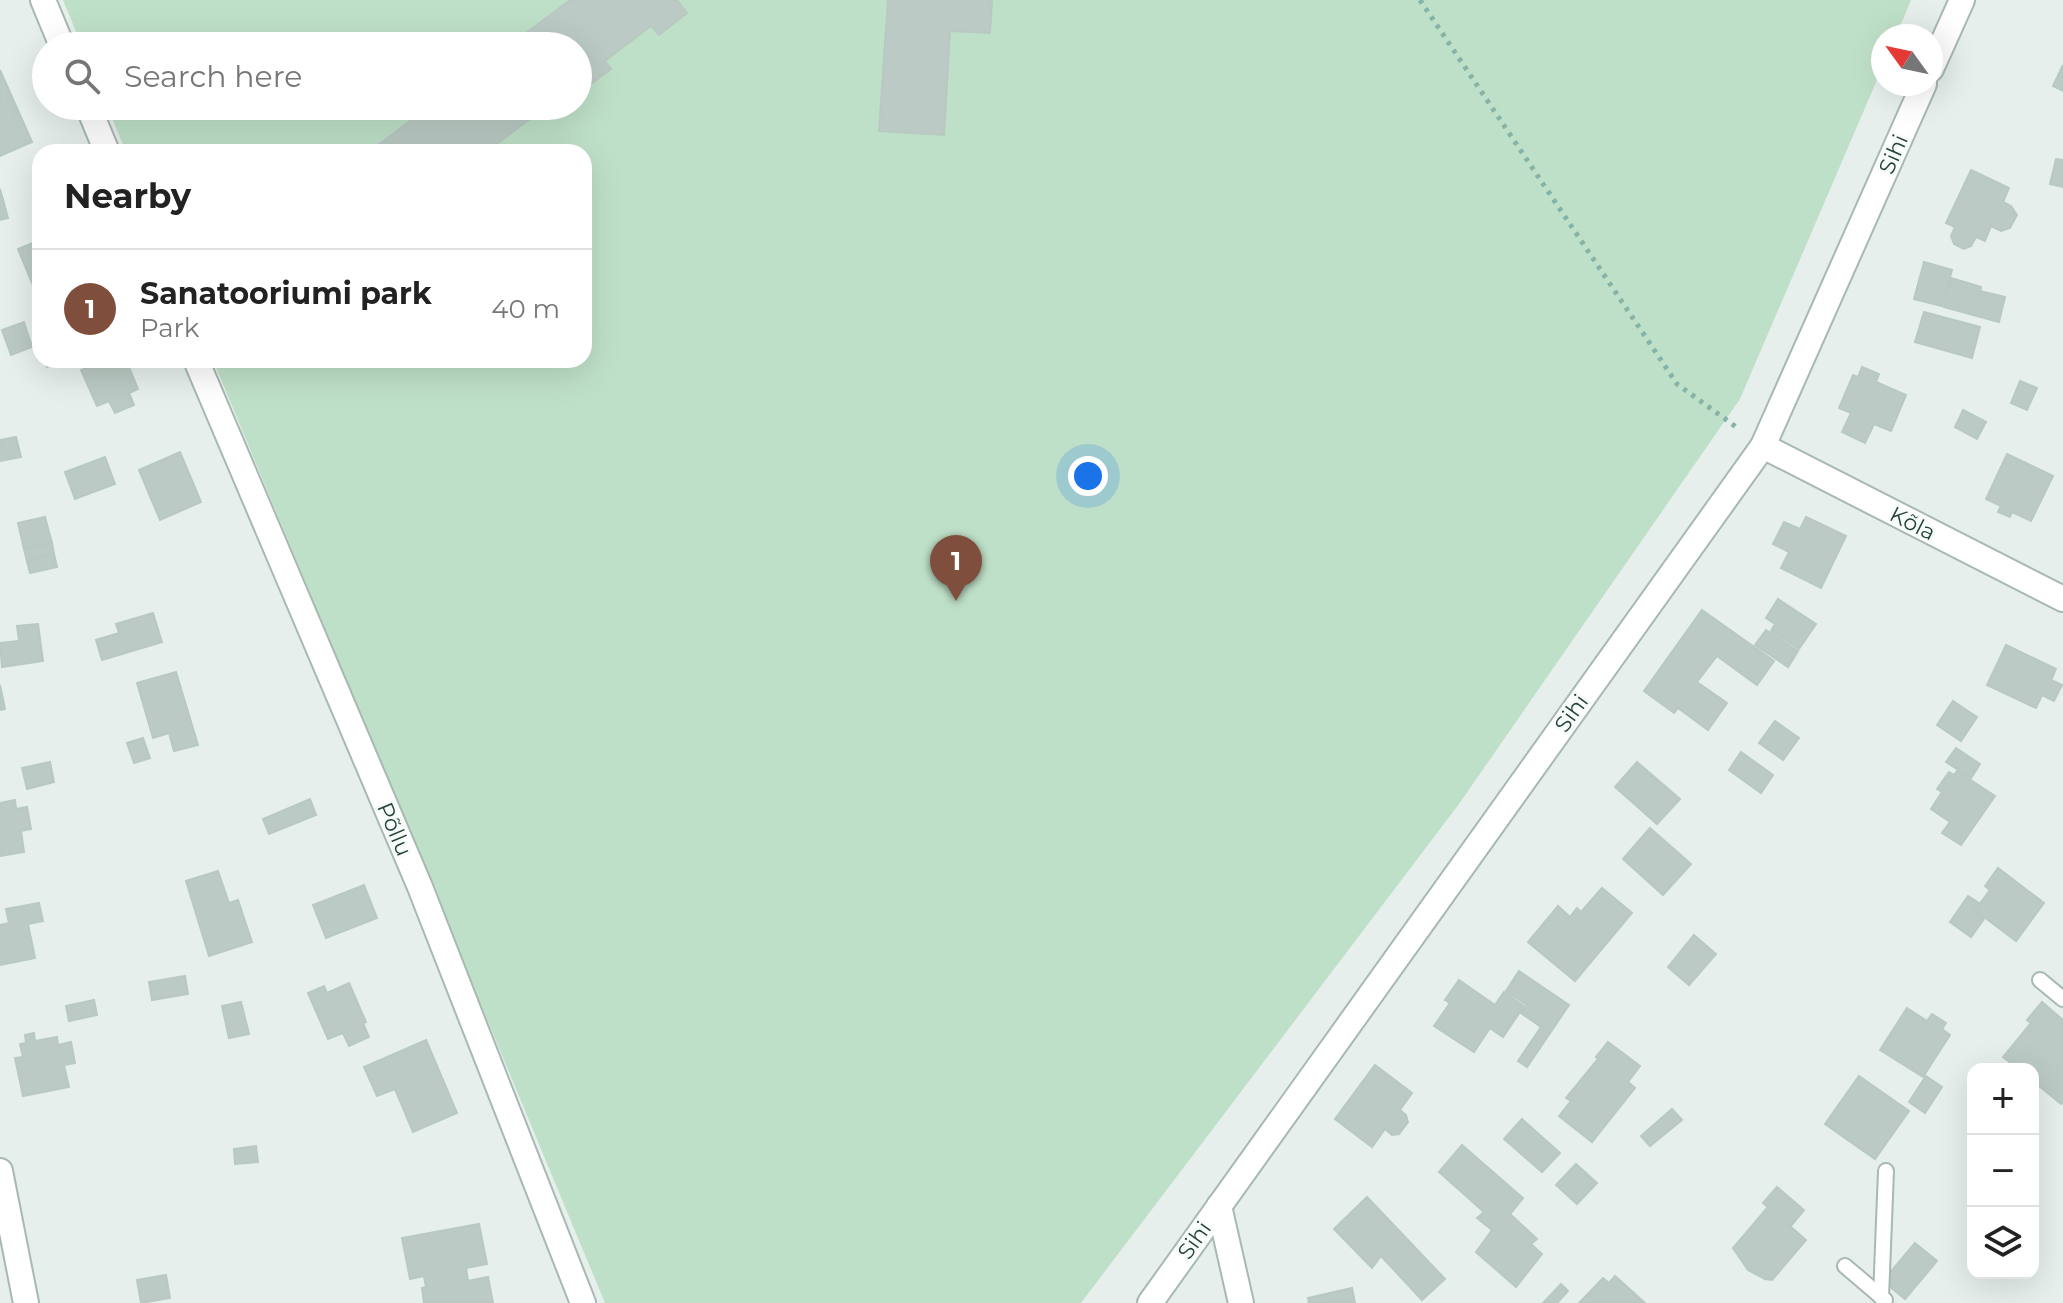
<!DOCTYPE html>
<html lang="en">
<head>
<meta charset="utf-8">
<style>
	body { margin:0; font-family:Montserrat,sans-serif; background:#f2f2f2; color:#222 }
	.controls { position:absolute; right:24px; bottom:24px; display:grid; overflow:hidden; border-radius:16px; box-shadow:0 8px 32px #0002 }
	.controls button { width:72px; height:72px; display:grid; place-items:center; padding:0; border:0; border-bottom:2px solid #e0e0e0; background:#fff; color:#222; font:40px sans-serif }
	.compass { position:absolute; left:1871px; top:24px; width:72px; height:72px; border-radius:50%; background:#fff; box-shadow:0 8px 32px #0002; rotate:303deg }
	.you { position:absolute; left:1088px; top:476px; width:28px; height:28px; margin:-20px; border:6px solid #fff; border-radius:50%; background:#1a73e8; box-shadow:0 0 0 12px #1a73e833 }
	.badge { display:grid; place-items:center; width:52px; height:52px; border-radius:50%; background:#804e3d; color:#fff; font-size:26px; font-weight:700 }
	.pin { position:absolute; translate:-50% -66px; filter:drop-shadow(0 2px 4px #0008) }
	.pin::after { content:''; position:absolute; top:42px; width:28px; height:24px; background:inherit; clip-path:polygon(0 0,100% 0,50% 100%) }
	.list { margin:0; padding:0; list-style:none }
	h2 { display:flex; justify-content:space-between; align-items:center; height:104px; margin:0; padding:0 32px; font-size:34px }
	h2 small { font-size:26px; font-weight:400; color:#767676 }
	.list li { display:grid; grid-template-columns:52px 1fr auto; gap:24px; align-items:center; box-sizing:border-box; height:120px; padding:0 32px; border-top:2px solid #e0e0e0 }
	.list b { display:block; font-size:30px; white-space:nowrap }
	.list p { margin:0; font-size:26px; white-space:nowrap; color:#767676 }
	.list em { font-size:26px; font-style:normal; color:#767676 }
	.icon { flex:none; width:44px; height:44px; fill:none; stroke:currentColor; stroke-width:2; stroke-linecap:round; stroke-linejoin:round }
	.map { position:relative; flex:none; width:2063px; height:1303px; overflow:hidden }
	.search { position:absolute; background:#fff; box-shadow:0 8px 32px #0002; left:32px; top:32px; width:560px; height:88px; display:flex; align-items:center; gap:20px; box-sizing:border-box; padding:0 28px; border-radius:44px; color:#767676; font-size:30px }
	.panel { position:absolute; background:#fff; box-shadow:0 8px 32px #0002; left:32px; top:144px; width:560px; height:224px; border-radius:24px }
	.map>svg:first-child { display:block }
	.green { fill:#bfe0c8 }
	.building { fill:#bbcac4; stroke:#b8c9c2; stroke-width:2 }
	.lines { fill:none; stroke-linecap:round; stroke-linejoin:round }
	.service-casing { stroke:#a8b8b2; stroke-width:18 }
	.minor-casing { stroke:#a8b8b2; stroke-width:28 }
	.path { stroke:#86b3a5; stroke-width:5; stroke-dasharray:4 6; stroke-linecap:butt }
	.service { stroke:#fff; stroke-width:14 }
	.minor { stroke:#fff; stroke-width:24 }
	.labels { text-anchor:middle; stroke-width:6; stroke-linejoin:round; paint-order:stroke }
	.street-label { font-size:22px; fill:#24423a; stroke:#f7fbf9 }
</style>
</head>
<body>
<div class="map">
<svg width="2063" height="1303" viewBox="0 0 2063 1303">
	<rect width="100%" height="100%" fill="#e6efeb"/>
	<!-- green -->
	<polygon class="green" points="63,0 1911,0 1896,36 1883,36 1883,66 1740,399 1459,804 1081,1303 605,1303 213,360 584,360 584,152 126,152 107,106 578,106 578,46 82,46"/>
	<!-- building -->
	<g class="building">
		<polygon points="570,0 677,0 687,13 659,35 651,26 605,61 611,69 580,92 578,89 578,46 509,46"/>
		<polygon points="888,0 992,0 990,33 950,31 944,135 879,131"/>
		<polygon points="2063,65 2063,91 2053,86"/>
		<polygon points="0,70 32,142 0,156"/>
		<polygon points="430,106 547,106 486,152 369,152"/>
		<polygon points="2056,159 2063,160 2063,187 2050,184"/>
		<polygon points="1971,170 2009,188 2003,202 2011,206 2017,215 2010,228 2001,231 1991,226 1985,241 1976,237 1971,246 1964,249 1954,244 1951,236 1955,227 1946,223"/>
		<polygon points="0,189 8,218 0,220"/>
		<polygon points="40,240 40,300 39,300 18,249"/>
		<polygon points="1924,262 1952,270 1942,306 1914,299"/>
		<polygon points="1951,278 1981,287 1980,291 2005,297 1999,322 1944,307"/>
		<polygon points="1924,312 1980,327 1972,358 1915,342"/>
		<polygon points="24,322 32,347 11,355 2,330"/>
		<polygon points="44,360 64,360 47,367"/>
		<polygon points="93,360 126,360 138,389 129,393 134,405 115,413 109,401 97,406 81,370 95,365"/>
		<polygon points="1862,367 1879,374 1876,382 1906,395 1891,431 1874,424 1865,443 1842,432 1851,413 1839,408 1853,375 1858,377"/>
		<polygon points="2020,381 2037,388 2027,410 2011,403"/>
		<polygon points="1963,410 1986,422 1977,439 1955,427"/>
		<polygon points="16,437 21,457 0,461 0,440"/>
		<polygon points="180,452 201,502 160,520 139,470"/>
		<polygon points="2007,454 2053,476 2031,521 2012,512 2010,517 1998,512 2001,506 1986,499"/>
		<polygon points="105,457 115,484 75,499 65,472"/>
		<polygon points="45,517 52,543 24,549 18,523"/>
		<polygon points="1806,517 1846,536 1821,588 1781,568 1789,552 1773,544 1784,522 1800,529"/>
		<polygon points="52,543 54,554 27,561 24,549"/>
		<polygon points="54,554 57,567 30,573 27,561"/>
		<polygon points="1778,599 1816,624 1799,649 1771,631 1775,624 1766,618"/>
		<polygon points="1702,610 1774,661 1757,685 1717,656 1697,682 1727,703 1708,730 1678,708 1674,713 1644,691"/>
		<polygon points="153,613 162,642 102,660 96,640 119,633 116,624"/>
		<polygon points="38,624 43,661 2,667 0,643 19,641 17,626"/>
		<polygon points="1766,630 1798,651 1788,667 1755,645"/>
		<polygon points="2006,645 2056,669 2051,680 2062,685 2054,701 2042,695 2036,708 1987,685"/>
		<polygon points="176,672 198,745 174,751 169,733 153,738 137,683"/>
		<polygon points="0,685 5,709 0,710"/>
		<polygon points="1953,701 1977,717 1961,741 1937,725"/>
		<polygon points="1775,721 1799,738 1783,760 1759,743"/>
		<polygon points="143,738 150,758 134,763 127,743"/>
		<polygon points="1956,748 1980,764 1971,778 1946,762"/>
		<polygon points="1741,752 1773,775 1761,793 1729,770"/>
		<polygon points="50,762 54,782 27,789 22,768"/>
		<polygon points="1637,762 1680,799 1657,824 1615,787"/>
		<polygon points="1957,771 1995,796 1961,845 1942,833 1950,822 1931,809 1942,792 1937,789 1949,772 1954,775"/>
		<polygon points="310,799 316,815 269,834 263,819"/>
		<polygon points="15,800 16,809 27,807 31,829 21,831 24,852 0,856 0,803"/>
		<polygon points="1650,828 1691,864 1663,895 1623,859"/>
		<polygon points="1998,868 2044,903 2016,941 1975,910 1990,890 1985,886"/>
		<polygon points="218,871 229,903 238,900 252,942 209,956 186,881"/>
		<polygon points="364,885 377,918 326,938 313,905"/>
		<polygon points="1602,888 1632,913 1575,981 1528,942 1558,906 1570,917 1577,908 1581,912"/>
		<polygon points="1968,896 1979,903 1973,910 1984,919 1971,937 1950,922"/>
		<polygon points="39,903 43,921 28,924 35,958 0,965 0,925 9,923 6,909"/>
		<polygon points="1694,935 1716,954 1689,985 1668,967"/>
		<polygon points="1519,971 1569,1005 1527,1067 1518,1061 1541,1027 1521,1013 1527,1005 1506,991"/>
		<polygon points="185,976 188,994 152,1000 149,982"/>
		<polygon points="1459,980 1495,1005 1504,992 1524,1006 1503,1037 1490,1028 1474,1052 1434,1026 1450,1003 1445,1000"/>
		<polygon points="349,983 366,1022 363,1023 369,1037 349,1046 343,1033 328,1039 308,993 324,986 327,993"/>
		<polygon points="94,1000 97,1015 69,1021 66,1006"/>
		<polygon points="241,1002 249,1034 229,1038 222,1006"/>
		<polygon points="2042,1002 2063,1020 2063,1102 2061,1104 2033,1081 2033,1069 2007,1069 2012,1064 2003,1057 2031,1023 2027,1020"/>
		<polygon points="1907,1008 1927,1021 1932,1014 1946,1023 1942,1029 1950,1035 1923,1077 1880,1050"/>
		<polygon points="34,1033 35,1041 57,1037 58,1045 71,1042 75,1063 64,1065 69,1087 23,1096 15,1058 23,1057 20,1044 26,1043 25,1035"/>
		<polygon points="426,1040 457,1113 413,1132 395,1089 377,1096 364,1067"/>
		<polygon points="1608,1042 1640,1066 1628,1082 1635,1088 1592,1142 1559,1116 1571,1101 1566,1098 1598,1059 1596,1057"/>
		<polygon points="1375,1065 1412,1093 1400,1110 1406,1115 1408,1122 1399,1134 1392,1135 1385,1129 1372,1147 1335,1119"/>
		<polygon points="1859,1076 1909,1111 1875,1159 1825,1124"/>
		<polygon points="1926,1076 1942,1087 1925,1113 1909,1102"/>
		<polygon points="1672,1109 1682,1120 1650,1146 1641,1136"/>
		<polygon points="1522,1119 1560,1153 1542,1172 1504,1139"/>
		<polygon points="1462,1145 1523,1198 1510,1214 1537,1239 1531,1244 1542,1254 1516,1287 1476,1252 1492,1230 1477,1218 1484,1212 1439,1172"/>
		<polygon points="256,1146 258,1162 235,1164 234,1149"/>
		<polygon points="1576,1164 1597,1183 1577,1204 1556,1185"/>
		<polygon points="1777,1187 1804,1210 1790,1227 1763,1203"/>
		<polygon points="1367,1197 1445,1279 1422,1300 1381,1256 1372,1268 1334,1229"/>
		<polygon points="1768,1207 1806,1240 1772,1280 1765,1279 1748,1270 1733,1248"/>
		<polygon points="479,1224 487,1264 466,1268 468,1281 488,1277 493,1303 424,1303 422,1288 426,1287 424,1276 410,1279 402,1238"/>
		<polygon points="1915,1243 1937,1261 1905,1299 1883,1281"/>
		<polygon points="166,1275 170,1298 141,1303 137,1280"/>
		<polygon points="1615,1276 1645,1303 1579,1303 1603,1278 1609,1283"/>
		<polygon points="1561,1284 1568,1291 1557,1303 1543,1303"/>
		<polygon points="1352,1288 1355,1303 1309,1303 1308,1298"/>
	</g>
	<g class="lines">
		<!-- service casing -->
		<g class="service-casing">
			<g id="service">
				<polyline points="2040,980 2063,999"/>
				<polyline points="1845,1266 1885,1300"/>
				<polyline points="1881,1297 1886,1171"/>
			</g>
		</g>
		<!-- minor casing -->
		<g class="minor-casing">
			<g id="minor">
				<polyline points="43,0 62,46"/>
				<polyline points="1931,69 1962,0"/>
				<polyline points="88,106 107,152"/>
				<polyline points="196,360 420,887 583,1303"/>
				<polyline points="1763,446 2063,599"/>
				<polyline points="0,1171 26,1303"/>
				<polyline points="1219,1206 1241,1303"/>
				<polyline points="1150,1303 1763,446 1924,84"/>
			</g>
		</g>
		<!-- path -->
		<polyline class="path" points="1420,0 1677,384 1739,429"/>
		<!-- service -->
		<use href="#service" class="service"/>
		<!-- minor -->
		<use href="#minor" class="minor"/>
	</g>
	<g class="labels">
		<!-- street labels -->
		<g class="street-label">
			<text transform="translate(1893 154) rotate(-66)" y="8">Sihi</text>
			<text transform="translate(1913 523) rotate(27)" y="8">Kõla</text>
			<text transform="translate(1571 713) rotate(-54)" y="8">Sihi</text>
			<text transform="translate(395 829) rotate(67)" y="8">Põllu</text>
			<text transform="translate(1194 1240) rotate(-55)" y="8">Sihi</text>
		</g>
	</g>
</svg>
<div class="controls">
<button>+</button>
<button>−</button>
<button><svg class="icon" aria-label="layers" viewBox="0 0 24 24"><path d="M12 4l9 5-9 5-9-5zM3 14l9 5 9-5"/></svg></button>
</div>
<svg class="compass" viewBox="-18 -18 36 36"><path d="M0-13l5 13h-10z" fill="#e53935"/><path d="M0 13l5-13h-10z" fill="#767676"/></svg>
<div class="you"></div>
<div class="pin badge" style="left:956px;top:601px">1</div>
<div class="search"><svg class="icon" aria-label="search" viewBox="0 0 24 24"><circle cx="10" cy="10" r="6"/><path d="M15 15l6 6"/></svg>Search here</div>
<section class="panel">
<h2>Nearby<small></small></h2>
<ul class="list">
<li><span class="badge">1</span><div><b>Sanatooriumi park</b><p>Park</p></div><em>40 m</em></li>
</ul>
</section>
</div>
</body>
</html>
